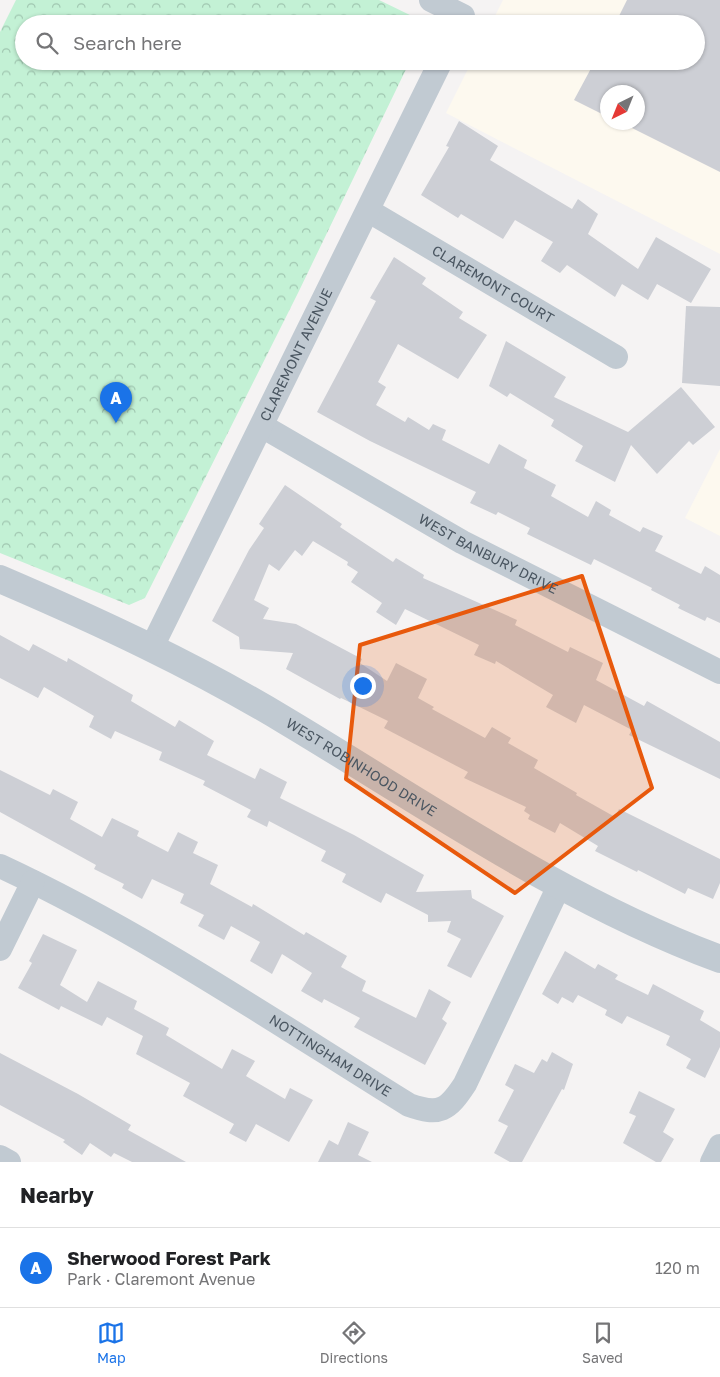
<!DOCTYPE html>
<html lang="en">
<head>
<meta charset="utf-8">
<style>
	body { margin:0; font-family:"Golos Text",sans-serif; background:#f2f2f2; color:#202124 }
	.compass { position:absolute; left:600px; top:85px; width:45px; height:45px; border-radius:50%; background:#fff; box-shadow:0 1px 4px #0004; rotate:223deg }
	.you { position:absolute; left:362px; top:685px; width:18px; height:18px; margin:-12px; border:4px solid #fff; border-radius:50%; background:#1a73e8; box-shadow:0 0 0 8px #1a73e833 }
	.badge { display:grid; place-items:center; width:32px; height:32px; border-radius:50%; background:#1a73e8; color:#fff; font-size:16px; font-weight:700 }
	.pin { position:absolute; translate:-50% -41px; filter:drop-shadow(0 1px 2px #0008) }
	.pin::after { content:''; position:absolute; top:26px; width:18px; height:15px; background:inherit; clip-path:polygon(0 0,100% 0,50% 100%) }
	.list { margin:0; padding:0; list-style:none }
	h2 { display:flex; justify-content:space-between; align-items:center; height:65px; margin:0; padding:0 20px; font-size:21px }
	h2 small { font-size:16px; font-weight:400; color:#757577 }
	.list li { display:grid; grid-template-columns:32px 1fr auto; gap:15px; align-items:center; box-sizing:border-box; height:80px; padding:0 20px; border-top:1px solid #e0e0e0 }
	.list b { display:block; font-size:19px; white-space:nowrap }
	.list p { margin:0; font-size:16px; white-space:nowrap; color:#757577 }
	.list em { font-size:16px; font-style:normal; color:#757577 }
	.icon { flex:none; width:28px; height:28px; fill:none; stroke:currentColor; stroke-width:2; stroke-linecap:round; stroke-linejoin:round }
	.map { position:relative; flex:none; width:720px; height:1162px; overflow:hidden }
	.search { position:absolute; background:#fff; box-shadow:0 1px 4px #0004; left:15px; right:15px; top:15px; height:55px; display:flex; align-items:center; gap:12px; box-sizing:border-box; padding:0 18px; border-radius:28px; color:#757577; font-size:19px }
	.sheet { height:145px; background:#fff }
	nav { display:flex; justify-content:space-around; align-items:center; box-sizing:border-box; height:70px; border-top:1px solid #e0e0e0; background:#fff; font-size:14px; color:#757577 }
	nav a { display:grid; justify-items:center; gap:2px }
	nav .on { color:#1a73e8 }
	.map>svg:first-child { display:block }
	.commercial { fill:#fdf9ef; fill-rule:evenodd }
	.park { fill:url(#park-crowns) }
	.building { fill:#cdcfd5 }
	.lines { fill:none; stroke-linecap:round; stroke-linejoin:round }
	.minor { stroke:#c1cad2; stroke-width:24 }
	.tertiary { stroke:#c1cad2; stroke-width:28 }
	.marked { fill:#e8590c; fill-opacity:0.2; stroke:#e8590c; stroke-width:4; stroke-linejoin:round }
	.labels { text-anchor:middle; stroke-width:4; stroke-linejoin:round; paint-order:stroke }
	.street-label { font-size:14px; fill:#4a5661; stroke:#fff }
</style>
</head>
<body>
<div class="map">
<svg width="720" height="1162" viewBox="0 0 720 1162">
	<defs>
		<pattern id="park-crowns" width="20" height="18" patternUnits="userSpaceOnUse" patternTransform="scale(1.25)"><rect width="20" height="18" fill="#c3f1d5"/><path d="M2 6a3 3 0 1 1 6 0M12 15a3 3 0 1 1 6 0" fill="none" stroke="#a0c6b0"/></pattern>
	</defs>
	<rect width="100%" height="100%" fill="#f5f3f3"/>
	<!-- commercial -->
	<g class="commercial">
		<path d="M503,0H720V254L446,113L472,61H696V24H491ZM608,92H638V122H608Z"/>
		<polygon points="720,449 720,536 685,518"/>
	</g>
	<!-- park -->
	<polygon class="park" points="16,0 379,0 412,16 415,24 24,24 24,61 410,61 298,293 145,598 129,605 0,553 0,32"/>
	<!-- building -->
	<g class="building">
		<polygon points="627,0 720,0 720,172 620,122 638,122 638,92 608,92 608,117 574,100 595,61 696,61 696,24 615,24"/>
		<polygon points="459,121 498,146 490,160 572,209 578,199 598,214 588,234 638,269 656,237 711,269 691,303 657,284 648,300 622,284 615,297 567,265 560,273 541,261 553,242 515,220 503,239 461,214 458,218 421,195 449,147 446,146"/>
		<polygon points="394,257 426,278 422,284 463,312 459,318 487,335 458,379 398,344 378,382 386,387 376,405 405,422 408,417 429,430 433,424 446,430 442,440 489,464 499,444 527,460 524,468 556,485 551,496 588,517 596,501 611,510 609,515 640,532 643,527 663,536 655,551 701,574 705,566 720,575 720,623 707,617 705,621 678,608 680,605 651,590 652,588 594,559 591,565 527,534 530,528 498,512 496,515 470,503 476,492 370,441 317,412 376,301 370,298"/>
		<polygon points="686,306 720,307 720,386 682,383"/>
		<polygon points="506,341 566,377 554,397 628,432 681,387 715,427 693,445 689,441 657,474 631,445 615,482 575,461 583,446 551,426 554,420 510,393 507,397 489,386"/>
		<polygon points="285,485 342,524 340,527 393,562 396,558 424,575 423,578 517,620 515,625 568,652 570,647 603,663 596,680 644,706 647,701 720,742 720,779 629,735 632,730 584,705 576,723 546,707 553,695 496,661 495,664 474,655 479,645 405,609 396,625 376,612 382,603 351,582 358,572 347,565 348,562 313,541 302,556 295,550 279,571 269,564 254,600 269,608 263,619 296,624 362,659 360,663 387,681 396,663 427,679 418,698 434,707 432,709 485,738 492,727 511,738 508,743 538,760 534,768 577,793 576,795 615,817 619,809 720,859 720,883 713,899 688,888 685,894 638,870 637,872 595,851 598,846 560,823 555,833 528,819 530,815 524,811 526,807 464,778 468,772 384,728 388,721 341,698 340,699 286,669 293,653 240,649 239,637 212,621 249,550 264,528 259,524"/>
		<polygon points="0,635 29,651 33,644 67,662 68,658 133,695 131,701 175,727 179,720 214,741 207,755 255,779 260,768 287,782 280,798 354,835 424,875 416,892 471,890 472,898 504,916 471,978 447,966 461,939 447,932 451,921 428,922 428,915 386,893 381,903 342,882 346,874 321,861 326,851 269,821 267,827 247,817 251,810 203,785 205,781 159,760 162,752 115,731 111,739 89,727 94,716 44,687 38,698 0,678"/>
		<polygon points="0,770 50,795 53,789 78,802 70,819 102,837 112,818 139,831 137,836 168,852 178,832 198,842 193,853 218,865 210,884 252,907 253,904 304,935 306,932 347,956 341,967 366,981 362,991 416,1018 429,989 451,1002 442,1019 447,1023 425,1065 354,1027 360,1018 324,999 322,1003 301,991 312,973 282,954 272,974 250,961 260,942 231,926 224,940 198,926 204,915 180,903 184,894 152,879 142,899 122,888 124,884 94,869 96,865 0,812"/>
		<polygon points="43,934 77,950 60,985 87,1002 98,981 137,1001 134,1009 169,1028 166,1035 222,1069 232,1049 255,1061 246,1076 285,1099 290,1088 313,1100 289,1142 256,1124 246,1142 229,1133 234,1124 183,1096 190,1083 136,1054 143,1036 107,1017 102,1026 61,1006 59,1010 18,988 32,963 29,961"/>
		<polygon points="565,951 595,969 598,964 618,975 615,979 648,995 653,984 704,1011 700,1020 720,1032 720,1047 705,1078 686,1068 691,1059 666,1045 670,1036 627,1016 622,1024 605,1015 607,1010 578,995 573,1003 562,997 558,1004 542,994"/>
		<polygon points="552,1052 573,1064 564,1090 562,1089 522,1162 510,1162 494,1153 508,1126 498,1121 514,1090 505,1085 515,1064 534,1073 542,1059 547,1062"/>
		<polygon points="0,1053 78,1094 131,1125 128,1130 186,1162 132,1162 114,1153 111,1157 90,1143 82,1155 63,1142 65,1140 0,1105"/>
		<polygon points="639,1091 675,1109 663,1132 674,1139 661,1162 656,1162 623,1143 636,1116 629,1113"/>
		<polygon points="348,1122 369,1132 358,1155 372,1162 318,1162 329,1140 338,1145"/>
	</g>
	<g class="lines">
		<!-- minor -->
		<g class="minor">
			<polyline points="431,0 463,16"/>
			<path id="s1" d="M369,211L616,357"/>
			<path id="s2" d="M262,426L462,542L720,672"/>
			<path id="s3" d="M151,649L441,61"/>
			<path id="s4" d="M0,866C144,933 275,1022 409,1105C440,1116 448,1110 465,1084L559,886"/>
			<polyline points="0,949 33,882"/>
			<polyline points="0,1157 9,1162"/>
			<polyline points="712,1162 720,1146"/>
		</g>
		<!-- tertiary -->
		<path class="tertiary" id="s5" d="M0,579C98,621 195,666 286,721C428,806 564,901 720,959"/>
	</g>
	<!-- marked area -->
	<path class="marked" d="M582,576L652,788L515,893L346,779L360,645Z"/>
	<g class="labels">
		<!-- street labels -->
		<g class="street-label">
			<text dy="5" stroke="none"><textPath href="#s1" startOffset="144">CLAREMONT COURT</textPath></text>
			<text dy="5" stroke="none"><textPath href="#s3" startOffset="328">CLAREMONT AVENUE</textPath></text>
			<text dy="5" stroke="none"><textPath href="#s2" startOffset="260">WEST BANBURY DRIVE</textPath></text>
			<text dy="5" stroke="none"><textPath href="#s5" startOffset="408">WEST ROBINHOOD DRIVE</textPath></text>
			<text dy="5" stroke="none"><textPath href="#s4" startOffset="381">NOTTINGHAM DRIVE</textPath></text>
		</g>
	</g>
</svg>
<svg class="compass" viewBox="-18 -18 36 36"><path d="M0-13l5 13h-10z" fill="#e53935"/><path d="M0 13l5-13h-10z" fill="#757577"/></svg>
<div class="you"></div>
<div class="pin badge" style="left:116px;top:423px">A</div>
<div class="search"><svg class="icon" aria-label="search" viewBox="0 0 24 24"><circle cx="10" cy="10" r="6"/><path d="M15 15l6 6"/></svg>Search here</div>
</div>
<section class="sheet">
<h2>Nearby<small></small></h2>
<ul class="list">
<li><span class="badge">A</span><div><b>Sherwood Forest Park</b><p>Park · Claremont Avenue</p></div><em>120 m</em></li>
</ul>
</section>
<nav>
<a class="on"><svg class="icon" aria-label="map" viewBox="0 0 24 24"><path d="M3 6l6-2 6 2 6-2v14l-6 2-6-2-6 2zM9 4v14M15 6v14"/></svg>Map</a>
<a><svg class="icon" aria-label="directions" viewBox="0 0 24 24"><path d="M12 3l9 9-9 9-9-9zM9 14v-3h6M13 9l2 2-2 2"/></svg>Directions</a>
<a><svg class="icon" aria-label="saved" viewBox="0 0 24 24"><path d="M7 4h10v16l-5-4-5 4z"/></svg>Saved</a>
</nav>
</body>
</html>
